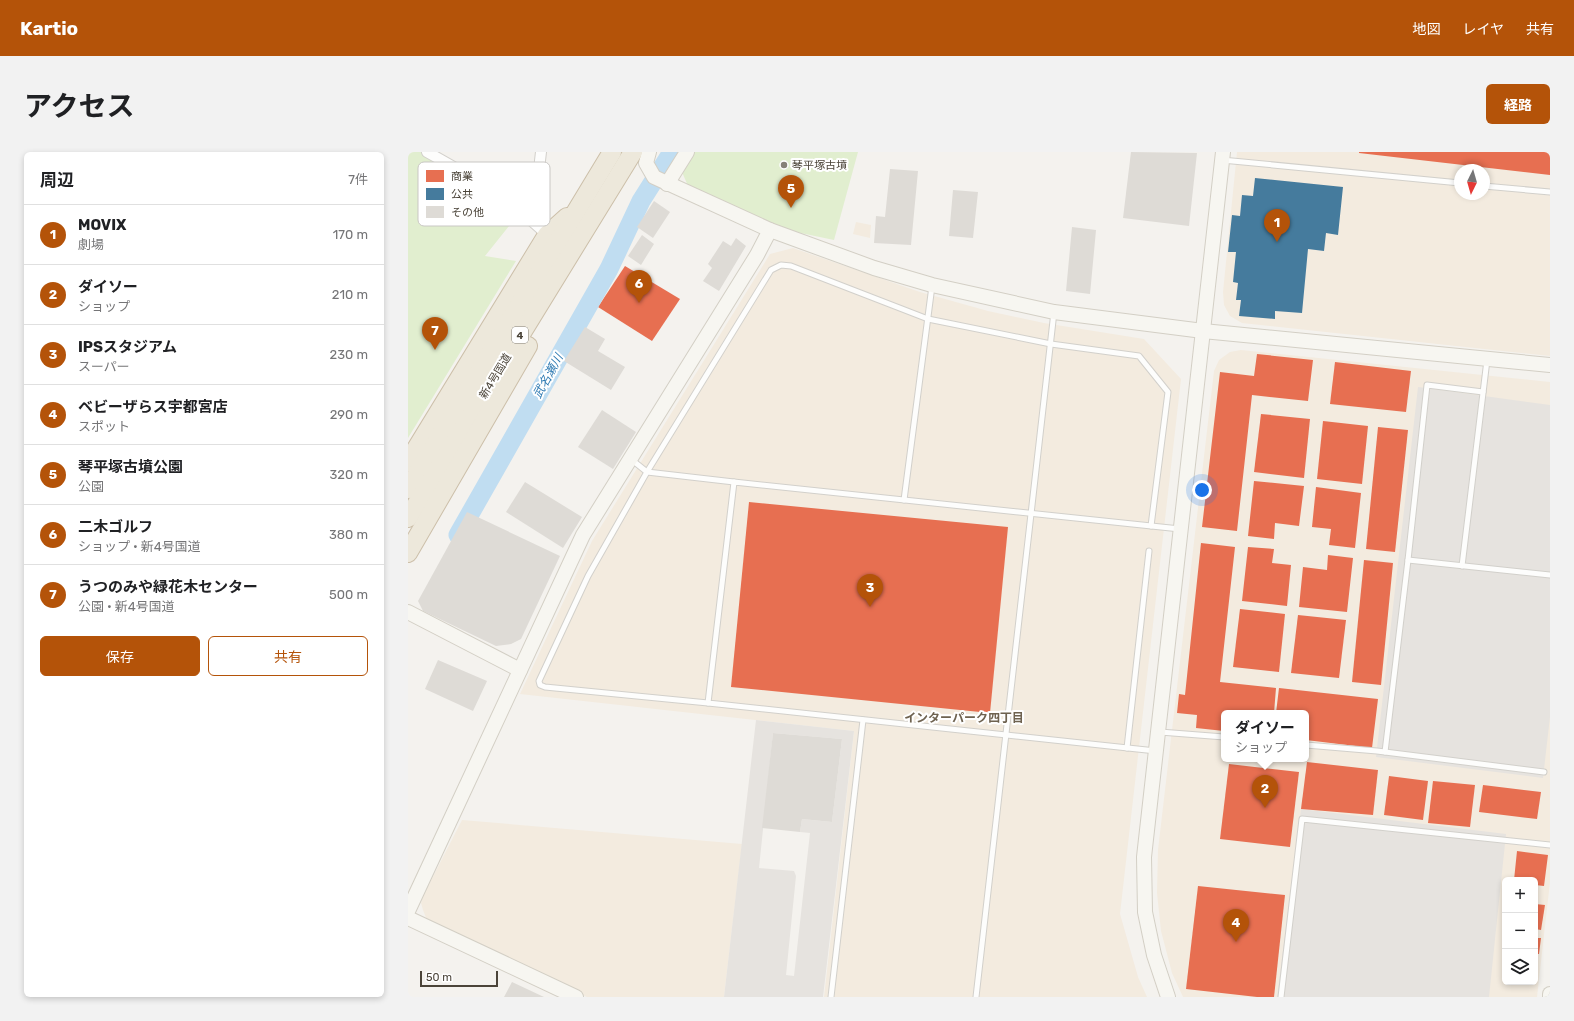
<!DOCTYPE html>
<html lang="ja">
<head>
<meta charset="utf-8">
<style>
	body { margin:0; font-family:Rubik,"Noto Sans JP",sans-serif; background:#f2f2f2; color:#202124 }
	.controls { position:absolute; right:12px; bottom:12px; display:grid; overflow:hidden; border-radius:6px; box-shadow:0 2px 6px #0003 }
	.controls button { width:36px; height:36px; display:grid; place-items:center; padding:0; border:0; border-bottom:1px solid #e0e0e0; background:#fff; color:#202124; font:20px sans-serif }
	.compass { position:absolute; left:1046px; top:12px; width:36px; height:36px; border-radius:50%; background:#fff; box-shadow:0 2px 6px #0003; rotate:185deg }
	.scale { position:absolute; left:12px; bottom:10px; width:78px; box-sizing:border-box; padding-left:4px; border:2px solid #4b4439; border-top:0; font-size:11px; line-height:14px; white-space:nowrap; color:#4b4439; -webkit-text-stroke:3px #fff; paint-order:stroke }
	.you { position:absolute; left:794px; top:338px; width:14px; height:14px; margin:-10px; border:3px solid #fff; border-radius:50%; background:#1a73e8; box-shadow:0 0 0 6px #1a73e833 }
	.badge { display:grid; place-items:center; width:26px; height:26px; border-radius:50%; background:#b45309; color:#fff; font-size:13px; font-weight:700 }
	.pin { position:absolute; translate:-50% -33px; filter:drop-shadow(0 1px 2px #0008) }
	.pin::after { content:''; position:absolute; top:21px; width:14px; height:12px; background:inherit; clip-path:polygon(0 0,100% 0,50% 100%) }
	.popup { position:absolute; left:813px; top:558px; width:88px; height:52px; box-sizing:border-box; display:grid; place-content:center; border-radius:6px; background:#fff; filter:drop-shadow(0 1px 3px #0005); font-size:13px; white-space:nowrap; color:#757577 }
	.popup b { font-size:15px; color:#202124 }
	.popup::after { content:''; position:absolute; left:50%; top:100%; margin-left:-8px; border:8px solid transparent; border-top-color:#fff }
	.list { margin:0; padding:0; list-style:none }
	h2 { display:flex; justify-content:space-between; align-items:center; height:52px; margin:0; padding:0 16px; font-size:17px }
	h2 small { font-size:13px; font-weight:400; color:#757577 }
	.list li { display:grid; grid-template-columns:26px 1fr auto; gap:12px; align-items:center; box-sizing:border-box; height:60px; padding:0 16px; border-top:1px solid #e0e0e0 }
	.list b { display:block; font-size:15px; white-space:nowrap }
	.list p { margin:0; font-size:13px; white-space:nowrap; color:#757577 }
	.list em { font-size:13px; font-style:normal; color:#757577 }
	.actions { display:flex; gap:8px; padding:12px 16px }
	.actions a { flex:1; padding:9px 0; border:1px solid #b45309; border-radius:6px; text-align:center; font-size:14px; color:#b45309 }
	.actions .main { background:#b45309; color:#fff }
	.icon { flex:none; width:22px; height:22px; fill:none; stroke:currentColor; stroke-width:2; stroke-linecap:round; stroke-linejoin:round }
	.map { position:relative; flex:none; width:1142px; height:845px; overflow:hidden; border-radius:6px }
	header { display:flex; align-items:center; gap:24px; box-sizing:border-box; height:56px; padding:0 20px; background:#b45309; color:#fff }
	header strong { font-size:19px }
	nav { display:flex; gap:22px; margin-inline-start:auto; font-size:14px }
	.intro { display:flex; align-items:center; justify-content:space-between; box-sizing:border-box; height:96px; padding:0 24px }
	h1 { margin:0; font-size:28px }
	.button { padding:10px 18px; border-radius:6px; background:#b45309; color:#fff; font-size:14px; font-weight:700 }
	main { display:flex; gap:24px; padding:0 24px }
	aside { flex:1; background:#fff; border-radius:6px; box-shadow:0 2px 6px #0003 }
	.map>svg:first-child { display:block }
	.commercial { fill:#f3ebdf; fill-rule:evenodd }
	.green { fill:#e1eecf }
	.parking { fill:#e6e3df; fill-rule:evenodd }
	.shops { fill:#e76f51 }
	.public { fill:#457b9d }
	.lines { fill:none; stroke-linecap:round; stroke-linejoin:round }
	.river { stroke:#c0ddf1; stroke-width:19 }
	.building { fill:#dedbd6 }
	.lane-casing { stroke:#d2d0cb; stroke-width:7 }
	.street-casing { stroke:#d2d0cb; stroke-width:12 }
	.secondary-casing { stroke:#d3cfc5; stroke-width:16 }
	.highway-casing { stroke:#ccbfa9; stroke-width:20 }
	.lane { stroke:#fdfdfc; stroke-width:5 }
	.street { stroke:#fdfdfc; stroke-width:10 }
	.secondary { stroke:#f7f6f1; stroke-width:14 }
	.highway { stroke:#ede8db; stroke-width:18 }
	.poi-dot { fill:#868178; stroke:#fff; stroke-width:1.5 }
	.labels { text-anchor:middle; stroke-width:4; stroke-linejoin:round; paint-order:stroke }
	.shield { fill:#fff; stroke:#817c74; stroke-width:1 }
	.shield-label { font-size:10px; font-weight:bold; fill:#4b4439 }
	.poi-label { font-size:11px; fill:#4b4439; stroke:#fff; text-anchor:start }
	.street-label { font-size:11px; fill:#4b4439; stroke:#fff }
	.water-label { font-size:12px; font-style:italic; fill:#2e7ab2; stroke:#fff }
	.neighbourhood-label { font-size:12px; font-weight:bold; fill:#6e6250; stroke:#fff }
	.key { fill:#fff; stroke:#c9c7c4; stroke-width:1 }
	.key-label { font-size:11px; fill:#4b4439 }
</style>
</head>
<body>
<header>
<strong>Kartio</strong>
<nav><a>地図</a><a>レイヤ</a><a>共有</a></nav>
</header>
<div class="intro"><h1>アクセス</h1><a class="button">経路</a></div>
<main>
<aside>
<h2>周辺<small>7件</small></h2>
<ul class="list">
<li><span class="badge">1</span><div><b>MOVIX</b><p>劇場</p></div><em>170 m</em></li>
<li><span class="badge">2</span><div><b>ダイソー</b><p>ショップ</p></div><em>210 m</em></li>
<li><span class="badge">3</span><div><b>IPSスタジアム</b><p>スーパー</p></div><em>230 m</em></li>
<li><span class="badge">4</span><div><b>ベビーザらス宇都宮店</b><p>スポット</p></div><em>290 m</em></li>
<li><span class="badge">5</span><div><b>琴平塚古墳公園</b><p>公園</p></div><em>320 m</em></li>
<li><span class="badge">6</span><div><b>二木ゴルフ</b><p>ショップ · 新4号国道</p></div><em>380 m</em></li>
<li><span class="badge">7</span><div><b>うつのみや緑花木センター</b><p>公園 · 新4号国道</p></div><em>500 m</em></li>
</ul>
<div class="actions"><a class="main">保存</a><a>共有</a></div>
</aside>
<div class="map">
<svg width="1142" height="845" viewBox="0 0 1142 845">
	<rect width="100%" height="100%" fill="#f4f2ee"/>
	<!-- commercial -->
	<g class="commercial">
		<path d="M829,0H1142V204L834,171L822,164L816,153L815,140ZM1052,18H1076V42H1052Z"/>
		<polygon points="448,70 463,73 462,86 445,82"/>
		<polygon points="385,96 512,140 580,159 636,171 736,187 773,227 712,762 730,825 739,845 416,845 446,579 112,542 184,389 362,102"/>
		<path d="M833,198L1142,230V730L1129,845H775L764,821L753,779L749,741L750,698L806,219L811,208L822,200ZM816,561H898V607H816ZM1097,728H1127V830H1097Z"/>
		<polygon points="54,668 334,692 316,845 179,845 24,774 20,771 15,758 13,751 15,744"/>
	</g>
	<!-- green -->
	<g class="green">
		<polygon points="0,0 20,0 91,32 121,49 77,104 108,109 0,286"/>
		<polygon points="286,0 450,0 426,88 383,79 280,34 274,20"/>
	</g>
	<!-- parking -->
	<g class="parking">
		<polygon points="1010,235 1142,253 1142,565 1135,626 968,605"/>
		<path d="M348,568L446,579L415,845H316ZM365,581L434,587L424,670L394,667L392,680L402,681L386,824L378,823L388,724L386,719L351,716Z"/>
		<polygon points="893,657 1098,682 1081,845 869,845"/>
	</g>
	<!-- shops -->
	<g class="shops">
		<polygon points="951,0 1142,0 1142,23 951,1"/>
		<polygon points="217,114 272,147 244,189 190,155"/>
		<polygon points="849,202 905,208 900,249 844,243 829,379 794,375 812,220 846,224"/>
		<polygon points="927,210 1003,219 998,260 922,252"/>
		<polygon points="853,262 902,267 896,326 846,320"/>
		<polygon points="915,269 960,274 954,332 909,327"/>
		<polygon points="970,275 1000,278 987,400 958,397"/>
		<polygon points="846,329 896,334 891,374 867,371 866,387 840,384"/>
		<polygon points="908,335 953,341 947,396 921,393 923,377 904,375"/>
		<polygon points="341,350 600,375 582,561 323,535"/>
		<polygon points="793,391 827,395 812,530 868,536 866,561 816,561 816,579 788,576 789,563 769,561 771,542 777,543"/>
		<polygon points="840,395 866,397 864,411 883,413 879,454 834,449"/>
		<polygon points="920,403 945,406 939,460 891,455 895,415 919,418"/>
		<polygon points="956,408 985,411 973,533 944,530"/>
		<polygon points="832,457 877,462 871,520 825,515"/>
		<polygon points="890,463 938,468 931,526 883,521"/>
		<polygon points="871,536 970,547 964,596 898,588 898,561 868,561"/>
		<polygon points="899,610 970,618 965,663 893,657"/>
		<polygon points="821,612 891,620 882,695 812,687"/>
		<polygon points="981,624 1020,629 1015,668 976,663"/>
		<polygon points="1025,629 1067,633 1062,675 1020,671"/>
		<polygon points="1075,633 1133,640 1129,667 1071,660"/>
		<polygon points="1109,699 1140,703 1136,734 1127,733 1127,728 1106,728"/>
		<polygon points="790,734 877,743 866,845 849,845 778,837"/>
		<polygon points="1127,752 1137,753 1133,778 1127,777"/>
		<polygon points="1127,786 1133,786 1131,802 1127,802"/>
	</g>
	<!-- public -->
	<polygon class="public" points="847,26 935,35 930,83 918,81 916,99 900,97 894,161 867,159 867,167 831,164 833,148 828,148 830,131 825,130 828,100 820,100 824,63 832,64 834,43 845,44"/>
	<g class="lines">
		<!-- river -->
		<polyline class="river" points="50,383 201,117 233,49 264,0"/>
	</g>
	<!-- building -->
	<g class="building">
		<polygon points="723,0 789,1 781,74 715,66"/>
		<polygon points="482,17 510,19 503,93 466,91 468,64 477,65"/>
		<polygon points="545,38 570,40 565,86 541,84"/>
		<polygon points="246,49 262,60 245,86 229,75"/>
		<polygon points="664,75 688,78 682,142 658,139"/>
		<polygon points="234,83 246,92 233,113 220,104"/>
		<polygon points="328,86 338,94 311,139 295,129 304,116 300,112 315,89 323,94"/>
		<polygon points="177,175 197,187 190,199 217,215 203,238 156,209"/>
		<polygon points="194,258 228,280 205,317 170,295"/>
		<polygon points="117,330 174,365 155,396 98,360"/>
		<polygon points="59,360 152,404 113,487 103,492 88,494 15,459 10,449"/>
		<polygon points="30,508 79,529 65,559 17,537"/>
		<polygon points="365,581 434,587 424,670 394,667 392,680 354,676"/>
		<polygon points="104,830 136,845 96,845"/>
	</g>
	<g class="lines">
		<!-- lane casing -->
		<g class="lane-casing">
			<g id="lane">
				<polyline points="814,8 1052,31"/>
				<polyline points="1076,34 1142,40"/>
				<polyline points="224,308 239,320 326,330"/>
				<polyline points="496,348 524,134"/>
				<polyline points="1000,408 1142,423"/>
				<polyline points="1054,414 1079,208"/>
				<polyline points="300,551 137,535 132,533 131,529 180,424 239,320 363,118 373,113 383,114 520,167 643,192 731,204 760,240 743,374"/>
				<polyline points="752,580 816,585"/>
				<polyline points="898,593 969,599 1136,620"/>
				<polyline points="719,596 741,399"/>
				<polyline points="748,599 300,551 326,330 772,377"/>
				<polyline points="977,600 1000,408 1019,233 1075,240"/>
				<polyline points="423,845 455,568"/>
				<polyline points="568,845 646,160"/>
				<polyline points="873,845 894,667 1142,693"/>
			</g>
		</g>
		<!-- street casing -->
		<g class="street-casing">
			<g id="street">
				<path d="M19,0C61,23 105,49 139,83"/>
				<polyline points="125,69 133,0"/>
			</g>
		</g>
		<!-- secondary casing -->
		<g class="secondary-casing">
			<g id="secondary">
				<polyline points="241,0 238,11 246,25 362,78"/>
				<polyline points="259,32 279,0"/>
				<polyline points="0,460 112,518"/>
				<polyline points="0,759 175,383 349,103 362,78 466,116 524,133 646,160 795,179 1142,213"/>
				<polyline points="0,766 168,845"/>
				<polyline points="760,845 746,803 737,760 736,705 815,0"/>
				<polyline points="1142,845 1142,842"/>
			</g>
		</g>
		<!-- highway casing -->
		<g class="highway-casing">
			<g id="highway">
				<polyline points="0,310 139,83 159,65"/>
				<polyline points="0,337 204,0"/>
				<polyline points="0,366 225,0"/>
				<polyline points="0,401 120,194"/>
			</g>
		</g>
		<!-- lane -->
		<use href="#lane" class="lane"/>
		<!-- street -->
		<use href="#street" class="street"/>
		<!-- secondary -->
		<use href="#secondary" class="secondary"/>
		<!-- highway -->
		<use href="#highway" class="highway"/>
	</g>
	<!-- markers -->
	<circle class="poi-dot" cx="376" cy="13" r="4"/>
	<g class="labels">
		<!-- shield labels -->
		<rect class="shield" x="104" y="175" width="16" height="16" rx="3"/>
		<g class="shield-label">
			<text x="112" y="187">4</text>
		</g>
		<!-- poi labels -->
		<g class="poi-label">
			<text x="384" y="17">琴平塚古墳</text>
		</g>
		<!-- street labels -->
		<g class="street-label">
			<text transform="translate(87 224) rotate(-59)" y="4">新4号国道</text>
		</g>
		<!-- water labels -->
		<g class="water-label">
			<text transform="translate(140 224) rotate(-61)" y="4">武名瀬川</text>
		</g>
		<!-- neighbourhood labels -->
		<g class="neighbourhood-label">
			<text x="556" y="570">インターパーク四丁目</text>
		</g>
	</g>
	<!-- legend -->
	<rect x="10" y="10" width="132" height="64" rx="6" class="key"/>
	<rect x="18" y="18" width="18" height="12" fill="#e76f51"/>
	<rect x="18" y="36" width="18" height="12" fill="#457b9d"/>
	<rect x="18" y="54" width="18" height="12" fill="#dedbd6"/>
	<g class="key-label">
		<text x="43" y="28">商業</text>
		<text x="43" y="46">公共</text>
		<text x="43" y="64">その他</text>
	</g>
</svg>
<div class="controls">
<button>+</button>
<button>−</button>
<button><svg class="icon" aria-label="layers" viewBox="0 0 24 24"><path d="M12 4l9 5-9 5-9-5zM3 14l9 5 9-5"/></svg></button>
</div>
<svg class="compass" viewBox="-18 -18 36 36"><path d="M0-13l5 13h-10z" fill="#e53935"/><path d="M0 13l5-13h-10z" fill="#757577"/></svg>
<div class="scale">50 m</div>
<div class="you"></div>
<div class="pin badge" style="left:869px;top:90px">1</div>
<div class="pin badge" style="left:857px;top:656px">2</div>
<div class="popup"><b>ダイソー</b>ショップ</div>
<div class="pin badge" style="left:462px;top:455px">3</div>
<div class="pin badge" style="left:828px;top:790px">4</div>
<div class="pin badge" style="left:383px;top:56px">5</div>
<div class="pin badge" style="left:231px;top:151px">6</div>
<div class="pin badge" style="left:27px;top:198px">7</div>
</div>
</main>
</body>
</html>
